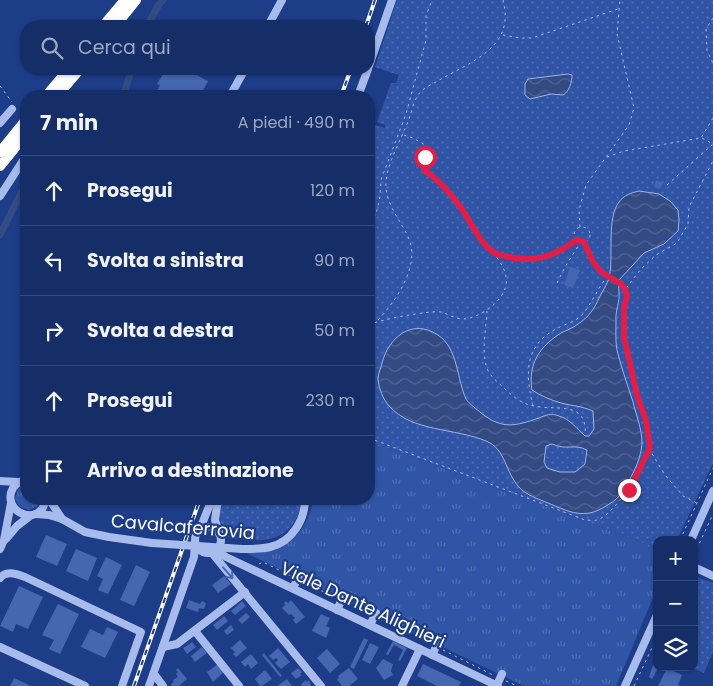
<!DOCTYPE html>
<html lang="it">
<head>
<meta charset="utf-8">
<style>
	body { margin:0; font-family:Poppins,sans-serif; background:#1f366d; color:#f1f3f6 }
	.controls { position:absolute; right:15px; bottom:15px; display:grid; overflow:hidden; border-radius:10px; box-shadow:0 1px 4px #0004 }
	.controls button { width:45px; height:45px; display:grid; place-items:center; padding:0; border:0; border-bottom:1px solid #354a7b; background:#162e67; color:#f1f3f6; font:25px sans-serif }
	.stop { position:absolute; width:15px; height:15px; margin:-11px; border:4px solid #e11d48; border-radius:50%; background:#fff }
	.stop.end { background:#e11d48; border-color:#fff; box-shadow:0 1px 5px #0008 }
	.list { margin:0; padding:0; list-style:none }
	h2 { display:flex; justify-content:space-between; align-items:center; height:65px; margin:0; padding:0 20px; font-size:21px }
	h2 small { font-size:16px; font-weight:400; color:#9ea8c0 }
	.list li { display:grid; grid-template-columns:32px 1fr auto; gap:15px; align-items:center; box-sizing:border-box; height:70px; padding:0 20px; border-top:1px solid #354a7b }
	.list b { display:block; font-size:19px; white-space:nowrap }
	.list em { font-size:16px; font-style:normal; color:#9ea8c0 }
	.icon { flex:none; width:28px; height:28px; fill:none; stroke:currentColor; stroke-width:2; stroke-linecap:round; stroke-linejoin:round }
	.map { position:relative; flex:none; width:713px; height:686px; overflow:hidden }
	.search { position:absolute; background:#162e67; box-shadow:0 1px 4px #0004; left:20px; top:20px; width:355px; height:55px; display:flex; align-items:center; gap:12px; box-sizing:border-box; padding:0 18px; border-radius:20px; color:#9ea8c0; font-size:19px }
	.panel { position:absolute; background:#162e67; box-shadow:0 1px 4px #0004; left:20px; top:90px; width:355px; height:415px; border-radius:20px }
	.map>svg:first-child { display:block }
	.grass { fill:url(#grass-tufts) }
	.park { fill:url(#park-dots) }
	.water { fill:url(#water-waves); stroke:#9bb5ed; fill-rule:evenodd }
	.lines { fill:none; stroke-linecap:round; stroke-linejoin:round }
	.canal { stroke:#344a83; stroke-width:7 }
	.building { fill:#4566b1 }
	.path { stroke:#a7bcec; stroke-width:1; stroke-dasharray:2.5 4; stroke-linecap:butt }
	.minor { stroke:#a7bcec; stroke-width:8 }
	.highway { stroke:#fff; stroke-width:10 }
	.rail-casing { stroke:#fff; stroke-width:4 }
	.rail { stroke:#1d3d89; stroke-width:2; stroke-dasharray:5.5; stroke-linecap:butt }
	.minor-bridge { stroke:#a7bcec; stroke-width:8 }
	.oneway { stroke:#4d69ac }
	.route { stroke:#e11d48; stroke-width:6 }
	.labels { text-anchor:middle; stroke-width:4.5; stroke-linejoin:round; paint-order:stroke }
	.street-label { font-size:18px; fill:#fff; stroke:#1d3d89 }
</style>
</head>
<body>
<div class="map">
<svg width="713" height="686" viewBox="0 0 713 686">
	<defs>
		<pattern id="grass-tufts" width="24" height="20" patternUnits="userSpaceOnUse" patternTransform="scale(1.25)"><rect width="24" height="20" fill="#3155a6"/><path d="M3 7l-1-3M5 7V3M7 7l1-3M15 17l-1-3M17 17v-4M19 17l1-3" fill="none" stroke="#506eb3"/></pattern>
		<pattern id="park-dots" width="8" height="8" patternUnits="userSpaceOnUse" patternTransform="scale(1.25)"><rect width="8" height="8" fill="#3155a6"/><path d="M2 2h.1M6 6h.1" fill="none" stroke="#506eb3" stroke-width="1.8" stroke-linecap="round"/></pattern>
		<pattern id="water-waves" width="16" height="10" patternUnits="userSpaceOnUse" patternTransform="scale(1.25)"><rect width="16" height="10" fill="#344a83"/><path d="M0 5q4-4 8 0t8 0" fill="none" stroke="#526596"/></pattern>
	</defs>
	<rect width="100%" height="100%" fill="#1d3d89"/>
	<!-- grass -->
	<g class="grass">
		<path d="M369,441L657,548V588L616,686H524L242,551C254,550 267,550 278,547C298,542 311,518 313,499H369Z"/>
		<polygon points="26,484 26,499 41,499 38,506 29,510 20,507 15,499 18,489"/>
	</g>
	<!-- park -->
	<g class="park">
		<polygon points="397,0 713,0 713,463 677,540 657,540 657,548 369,441 369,123 385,128 385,125 377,122 391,83 396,83 399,75 375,67"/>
		<path d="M222,499H302C296,541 264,545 228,537L220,520V511Z"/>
		<polygon points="694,576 713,583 713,652 704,673 690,667 694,667"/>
	</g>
	<!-- water -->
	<g class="water">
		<path d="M568,74L572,75C572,82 569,92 563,95L551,94L530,99L525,95V84L528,79Z"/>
		<path d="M639,191L659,194L670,201L678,210L679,220L678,231L664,244L644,253L619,280C618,285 619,287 619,292C620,302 615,311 616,321C616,331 615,344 618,354C622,370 628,386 633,402C636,415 642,429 642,443C641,462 630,480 619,496C616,500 611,503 606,506C584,520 570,512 548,503C538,499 526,495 519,487C505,472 506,449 486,441C455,428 412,432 389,406C383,399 379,389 378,379C378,374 381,368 382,363C389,337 412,318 438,335C458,348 457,380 466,399C469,404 477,409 481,413C503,430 515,426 539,418C546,415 551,413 559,416C570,419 577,429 585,436H589L594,429L593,411C582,406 572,406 561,403C551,400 541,396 532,390C528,364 539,347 561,333C567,330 573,328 578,324C588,318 595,308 599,298C603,290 609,282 610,273C613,253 607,218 619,202C624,195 631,193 639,191ZM552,444C568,451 573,443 587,450L585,464L575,472H560L547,468L544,462L546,446Z"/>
	</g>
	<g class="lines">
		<!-- canal -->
		<g class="canal">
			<polyline points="147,26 158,6 163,0"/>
			<polyline points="123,96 132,69"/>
			<polyline points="0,235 26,183"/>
		</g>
	</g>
	<!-- building -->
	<g class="building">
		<polygon points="166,69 185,69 208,81 200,96 154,96 160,85 157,84"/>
		<polygon points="656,180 663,183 660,189 654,187"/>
		<polygon points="570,267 580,270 573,288 564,285"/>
		<polygon points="46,535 67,544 57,566 36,557"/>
		<polygon points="76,549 97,558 88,581 66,571"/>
		<polygon points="106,557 122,565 108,594 98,590 103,579 97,576"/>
		<polygon points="136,565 150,572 134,606 120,600"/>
		<polygon points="224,576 231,584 218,593 212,585"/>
		<polygon points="19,586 43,597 28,629 16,624 13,632 0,626"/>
		<polygon points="189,600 200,604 202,601 206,603 204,609 199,608 198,612 186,608"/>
		<polygon points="291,600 305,617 296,624 293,620 295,618 291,614 289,615 282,608 285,605 284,603 286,601 288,603"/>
		<polygon points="242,601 246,606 235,615 231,611"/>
		<polygon points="58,604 79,614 60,654 49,649 54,640 42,635"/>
		<polygon points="246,613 250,617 242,624 238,620"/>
		<polygon points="321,614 330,618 326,626 330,628 326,638 312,631"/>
		<polygon points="224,616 228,621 217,630 213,625"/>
		<polygon points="231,625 234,630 227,635 224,631"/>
		<polygon points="107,627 118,632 105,658 81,647 90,629 103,635"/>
		<polygon points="364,638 368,640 354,669 350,667"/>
		<polygon points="240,640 247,648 236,657 233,654 235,652 231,648"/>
		<polygon points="393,641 407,648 400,661 398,660 403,650 394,645 388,655 386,654"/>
		<polygon points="192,642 196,647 187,654 183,648"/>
		<polygon points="370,643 379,647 370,664 362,660"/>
		<polygon points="202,647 207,653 195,662 191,656"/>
		<polygon points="278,648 290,662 281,669 275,663 278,660 276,658 273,660 269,656"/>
		<polygon points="327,649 340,664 330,673 317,658"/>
		<polygon points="264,653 282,676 280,677 262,655"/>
		<polygon points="251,654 258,663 251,669 248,664 245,667 241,662"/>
		<polygon points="383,659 393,664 391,671 393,675 384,680 376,668"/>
		<polygon points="218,664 224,672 213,682 207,672"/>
		<polygon points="423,664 461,682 459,686 437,686 417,676"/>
		<polygon points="653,665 657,670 652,679 649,677"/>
		<polygon points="178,668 187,679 179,686 172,686 171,684 174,682 173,680 178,677 176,674 178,672 176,670"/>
		<polygon points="298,668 302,672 300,674 302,675 296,679 291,673"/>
		<polygon points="349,668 358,679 349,686 342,686 337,679 339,678 338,676"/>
		<polygon points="667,668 682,675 678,685 681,686 658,686"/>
		<polygon points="265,670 272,679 262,686 260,686 255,679"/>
		<polygon points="14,678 31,686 10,686"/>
		<polygon points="287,679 292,686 277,686"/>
		<polygon points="306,680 307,682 309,680 311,686 302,686 301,684"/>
	</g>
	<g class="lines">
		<!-- path -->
		<g class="path">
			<polyline points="713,18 706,29 707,51 713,63"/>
			<polyline points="503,35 520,38 532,38 618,9"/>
			<polyline points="0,86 12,102"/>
			<polyline points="404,135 413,138 425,145 424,170 438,181 461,208 479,238 494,253"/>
			<polyline points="607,157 624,151 701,138 713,118"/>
			<polyline points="667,185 713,144 702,138"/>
			<polyline points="369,222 376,214 380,197 381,180 406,114 426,40 426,16 432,0"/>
			<polyline points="580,227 579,210 586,185 629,125 634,108 617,34 620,0"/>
			<circle cx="582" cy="235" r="8"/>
			<polyline points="583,242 593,262 601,272 621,284 625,289 627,296 624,308 624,337 637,395 646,421 651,452 665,475 683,496 697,503"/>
			<polyline points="557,283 565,267 580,243"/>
			<polyline points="626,288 641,269 656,255 677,243 688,224 689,207 713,161"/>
			<path d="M487,311C486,328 482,349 486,365C488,374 495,380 502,386C511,395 521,404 534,406C556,411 588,400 585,435"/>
			<path d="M378,320C396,301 420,266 409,239C402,222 388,208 386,188C384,167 403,137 410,116C412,110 414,101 418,95C422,89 430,85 436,82C469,62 516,49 503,0"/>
			<path d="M369,325C377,320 431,310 441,312C448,314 455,319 463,319C481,318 510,298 506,277C505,268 499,261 494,253C526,259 549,262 576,240"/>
			<path d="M533,406C526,376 523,348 554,330C562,325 573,323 581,316C592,304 597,289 607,277"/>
			<path d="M369,438L585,520C588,520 594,521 597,520C616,514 644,466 650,448"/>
			<polyline points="680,540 713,468"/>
			<polyline points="694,555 713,514"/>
			<polyline points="259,564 263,562 291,576"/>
			<polyline points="304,582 334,597"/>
			<polyline points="349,604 368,613"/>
			<polyline points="654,608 657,602"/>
			<polyline points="380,619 431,644"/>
			<polyline points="443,650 493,675"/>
			<polyline points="506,681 517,686"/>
			<polyline points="634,686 657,637"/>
		</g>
		<!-- minor -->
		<g class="minor">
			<polyline points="268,26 282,0"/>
			<polyline points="369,66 392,0"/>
			<polyline points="230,96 245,69"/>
			<polyline points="358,96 368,69"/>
			<polyline points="0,123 12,109"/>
			<polyline points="0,196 26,156"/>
			<path d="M26,480C20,481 16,483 13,488C0,511 40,530 46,499"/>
			<polyline points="0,481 18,482"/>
			<polyline points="49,499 62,519"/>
			<polyline points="218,499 215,520 219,531"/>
			<polyline points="36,514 49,515 62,519 85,532 109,537 152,543"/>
			<circle cx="208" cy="540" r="13"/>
			<polyline points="200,529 212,499"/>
			<polyline points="6,539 17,526 30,516"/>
			<polyline points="691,540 713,491"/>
			<polyline points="0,549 4,540 11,503"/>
			<path d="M242,549C251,549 261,549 270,547C292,542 305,520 305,499"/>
			<polyline points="216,551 226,557 498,686"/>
			<polyline points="212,553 321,686"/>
			<polyline points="694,567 713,576"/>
			<path d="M0,578C7,570 16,574 25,577L141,632L122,686"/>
			<polyline points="293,588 299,576"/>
			<polyline points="337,610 343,597"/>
			<polyline points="370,625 376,613"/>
			<polyline points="195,631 239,686"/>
			<polyline points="0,647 85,686"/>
			<polyline points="163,647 177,644 245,592"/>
			<polyline points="432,655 438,643"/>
			<polyline points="154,674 163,686"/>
			<polyline points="497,685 502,674"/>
			<polyline points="149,686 194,557 195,543"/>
			<polyline points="402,686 420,649"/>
			<polyline points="625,686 657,615"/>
		</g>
		<!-- highway -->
		<g class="highway">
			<polyline points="103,26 125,0"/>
			<polyline points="115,26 136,0"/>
			<polyline points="46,96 69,69"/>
			<polyline points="57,96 80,69"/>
			<polyline points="0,152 26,120"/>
			<polyline points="0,166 26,134"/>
		</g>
		<!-- rail casing -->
		<g class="rail-casing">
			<g id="rail">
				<polyline points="366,26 375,0"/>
				<polyline points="341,96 351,69"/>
				<polyline points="134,686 200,499"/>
			</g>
		</g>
		<!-- rail -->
		<use href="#rail" class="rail"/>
		<!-- minor-bridge -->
		<polyline class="minor-bridge" points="152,543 242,549"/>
	</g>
	<!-- one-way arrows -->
	<defs><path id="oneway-shaft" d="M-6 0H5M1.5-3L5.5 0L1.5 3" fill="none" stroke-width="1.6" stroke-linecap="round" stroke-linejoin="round" transform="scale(1.25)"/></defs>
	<use class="oneway" href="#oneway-shaft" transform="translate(228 573) rotate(49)"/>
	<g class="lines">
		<!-- route -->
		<path class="route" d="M425,157L424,170C438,179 451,194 461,208C472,223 478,241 493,252C498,256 519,259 527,259C545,259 562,251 576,240L584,242L593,262L601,272L621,284L625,289L627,296L624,308V337L637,395L646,421L650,448L629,490"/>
	</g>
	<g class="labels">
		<!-- street labels -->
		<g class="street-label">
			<text transform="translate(183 527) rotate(5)" y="6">Cavalcaferrovia</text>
			<text transform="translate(363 605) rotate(25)" y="6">Viale Dante Alighieri</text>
		</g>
	</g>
</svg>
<div class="controls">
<button>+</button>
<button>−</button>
<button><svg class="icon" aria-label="layers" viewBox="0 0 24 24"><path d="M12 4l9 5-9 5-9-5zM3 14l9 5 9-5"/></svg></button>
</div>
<div class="stop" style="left:425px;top:157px"></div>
<div class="stop end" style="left:629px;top:490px"></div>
<div class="search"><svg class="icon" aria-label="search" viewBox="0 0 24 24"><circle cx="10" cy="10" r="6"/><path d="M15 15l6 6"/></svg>Cerca qui</div>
<section class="panel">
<h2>7 min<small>A piedi · 490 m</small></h2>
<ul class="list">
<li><svg class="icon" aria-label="ahead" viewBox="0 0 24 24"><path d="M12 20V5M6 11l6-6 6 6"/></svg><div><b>Prosegui</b></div><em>120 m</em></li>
<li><svg class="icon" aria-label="left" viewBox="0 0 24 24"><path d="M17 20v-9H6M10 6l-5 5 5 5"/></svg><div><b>Svolta a sinistra</b></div><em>90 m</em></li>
<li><svg class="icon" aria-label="right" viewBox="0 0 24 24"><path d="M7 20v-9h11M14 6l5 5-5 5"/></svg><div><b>Svolta a destra</b></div><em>50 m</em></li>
<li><svg class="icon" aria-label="ahead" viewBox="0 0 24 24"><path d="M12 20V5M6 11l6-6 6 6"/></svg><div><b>Prosegui</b></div><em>230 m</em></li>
<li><svg class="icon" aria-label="arrive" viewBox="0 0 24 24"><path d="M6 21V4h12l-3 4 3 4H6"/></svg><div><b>Arrivo a destinazione</b></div></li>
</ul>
</section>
</div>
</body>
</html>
